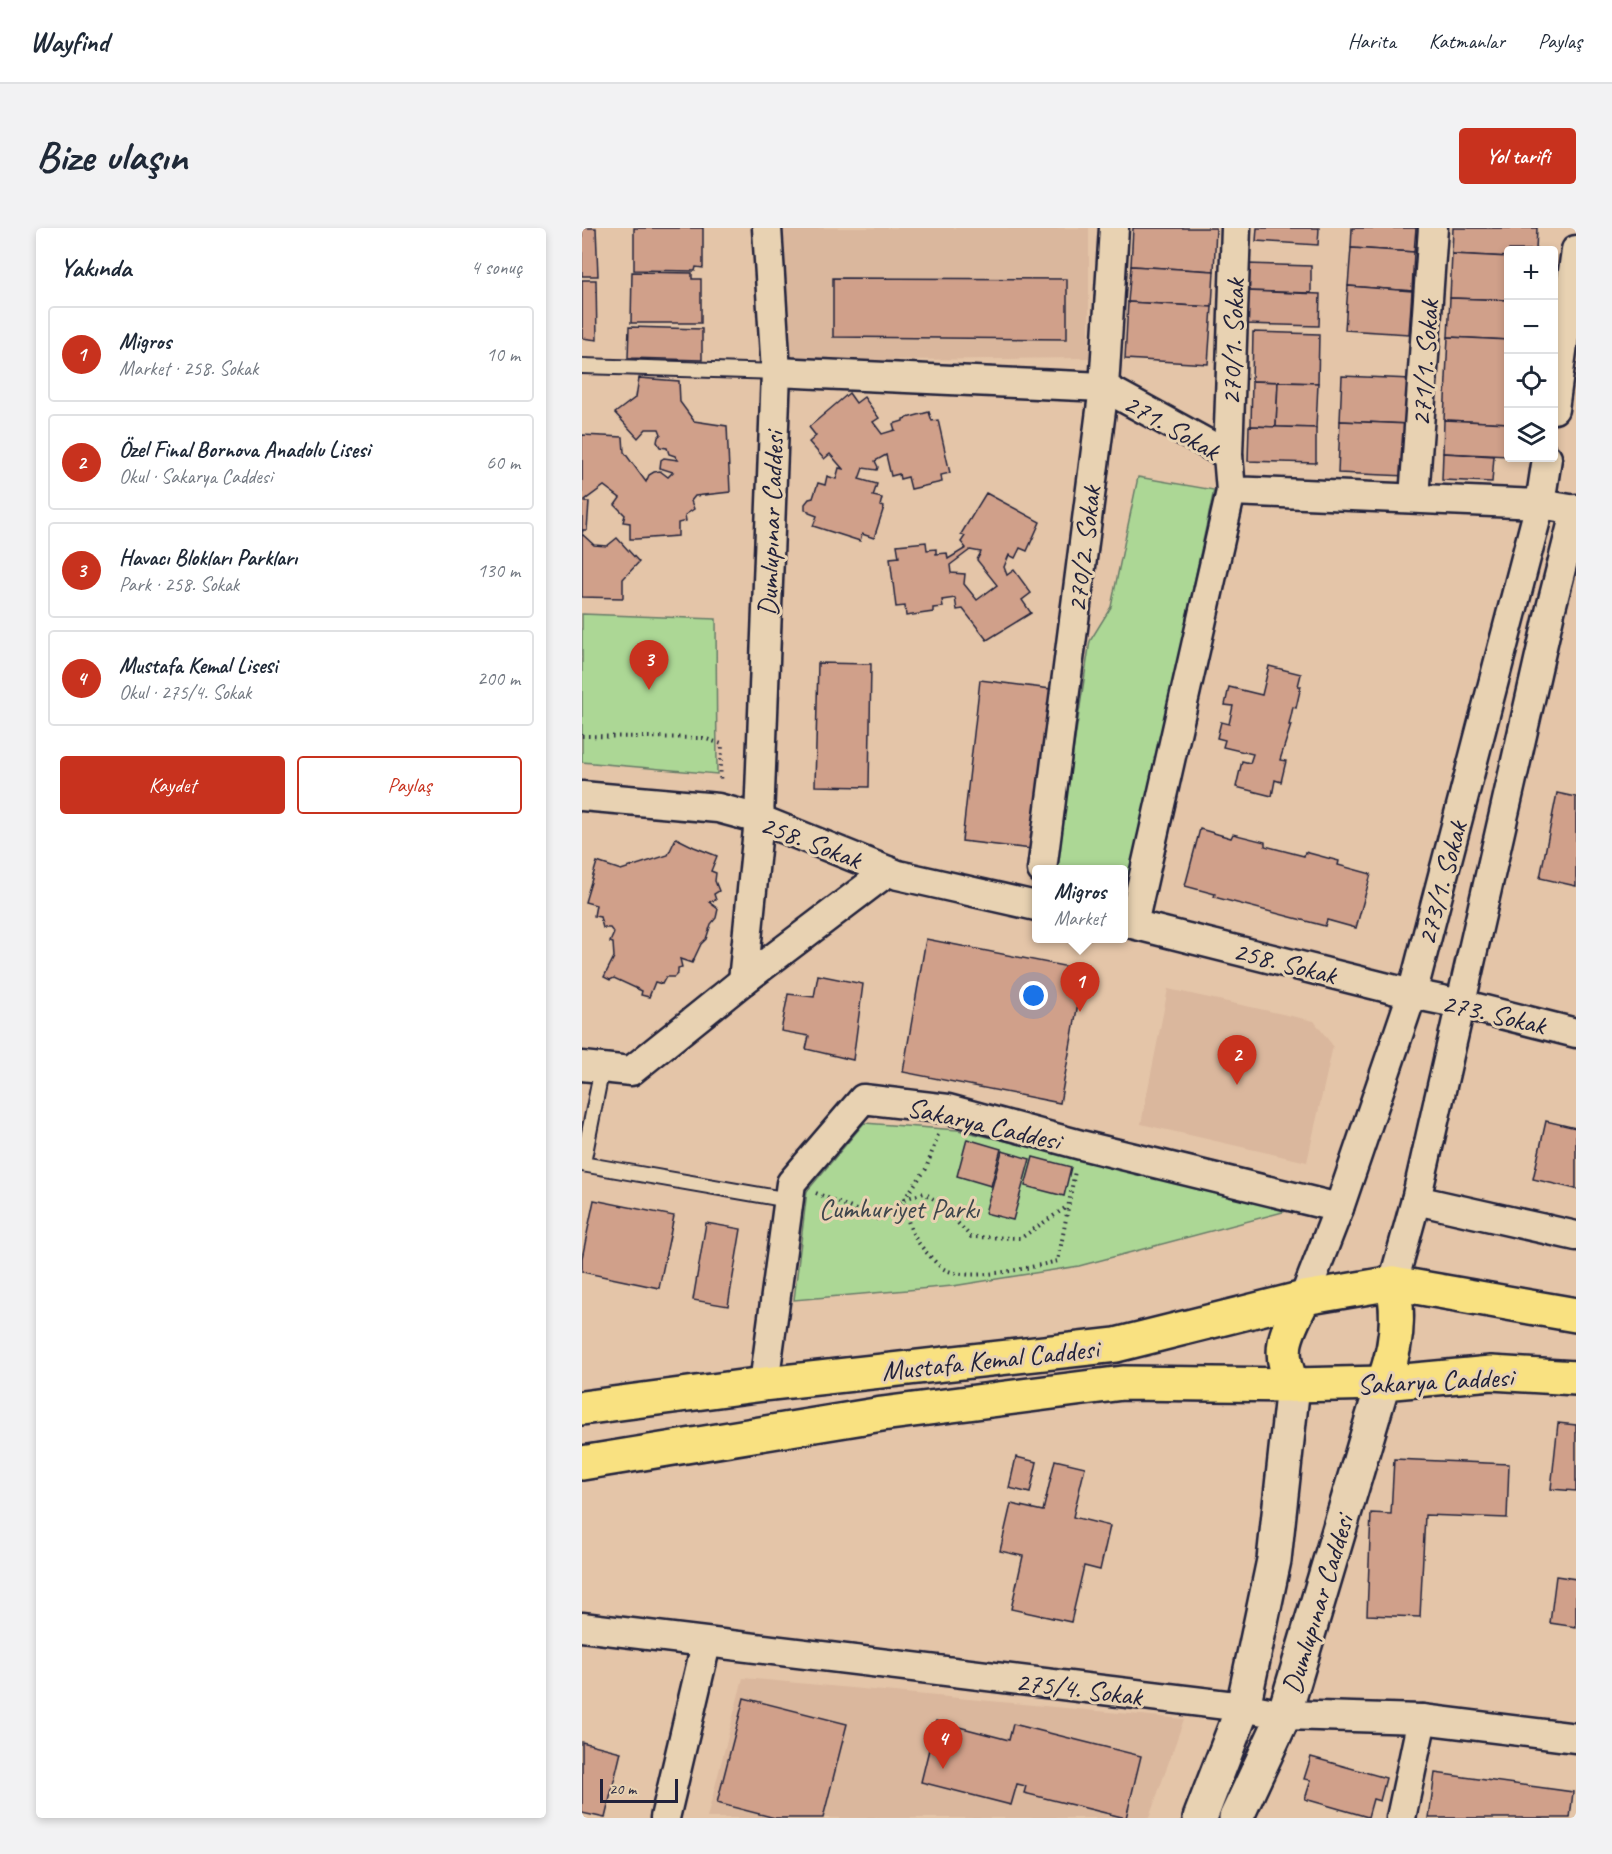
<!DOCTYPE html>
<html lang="tr">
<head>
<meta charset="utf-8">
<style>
	body { margin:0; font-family:Caveat,sans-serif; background:#f2f2f3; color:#1f2937 }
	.controls { position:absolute; right:18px; top:18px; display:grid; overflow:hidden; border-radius:6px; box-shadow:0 3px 9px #0003 }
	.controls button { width:54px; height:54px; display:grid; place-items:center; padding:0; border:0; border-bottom:2px solid #e0e1e3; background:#fff; color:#1f2937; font:30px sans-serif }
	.scale { position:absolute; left:18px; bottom:15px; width:78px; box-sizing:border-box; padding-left:6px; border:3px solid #22223b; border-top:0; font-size:16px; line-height:21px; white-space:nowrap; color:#22223b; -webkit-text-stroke:4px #e8d2b2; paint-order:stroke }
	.you { position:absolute; left:452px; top:768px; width:21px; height:21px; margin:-15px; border:4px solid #fff; border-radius:50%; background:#1a73e8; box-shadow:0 0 0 9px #1a73e833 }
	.badge { display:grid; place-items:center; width:39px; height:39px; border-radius:50%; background:#c8321e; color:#fff; font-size:20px; font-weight:700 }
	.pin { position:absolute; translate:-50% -50px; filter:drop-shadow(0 2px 3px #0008) }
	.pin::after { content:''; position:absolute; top:32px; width:21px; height:18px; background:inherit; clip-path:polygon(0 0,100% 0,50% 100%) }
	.popup { position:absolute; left:450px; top:637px; width:96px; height:78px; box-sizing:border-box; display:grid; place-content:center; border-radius:6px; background:#fff; filter:drop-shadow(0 2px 4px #0005); font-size:20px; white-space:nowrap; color:#747a83 }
	.popup b { font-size:22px; color:#1f2937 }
	.popup::after { content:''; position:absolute; left:50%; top:100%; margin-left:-12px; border:12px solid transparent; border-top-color:#fff }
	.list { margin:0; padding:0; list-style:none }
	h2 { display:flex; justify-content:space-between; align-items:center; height:78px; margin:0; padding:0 24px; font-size:26px }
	h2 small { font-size:20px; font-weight:400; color:#747a83 }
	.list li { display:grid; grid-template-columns:39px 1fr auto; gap:18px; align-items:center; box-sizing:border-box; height:96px; margin:0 12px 12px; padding:0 12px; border:2px solid #e0e1e3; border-radius:6px }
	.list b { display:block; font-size:22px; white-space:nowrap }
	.list p { margin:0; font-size:20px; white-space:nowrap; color:#747a83 }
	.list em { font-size:20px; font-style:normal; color:#747a83 }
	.actions { display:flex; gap:12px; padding:18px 24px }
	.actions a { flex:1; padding:14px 0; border:2px solid #c8321e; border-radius:6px; text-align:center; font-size:21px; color:#c8321e }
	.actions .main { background:#c8321e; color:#fff }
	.icon { flex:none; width:33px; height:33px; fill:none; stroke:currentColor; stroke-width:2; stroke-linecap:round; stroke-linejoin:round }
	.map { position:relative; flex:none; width:994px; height:1590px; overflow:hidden; border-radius:6px }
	header { display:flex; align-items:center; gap:36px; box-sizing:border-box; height:84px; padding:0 30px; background:#fff; border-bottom:2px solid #e0e1e3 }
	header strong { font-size:28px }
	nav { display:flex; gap:33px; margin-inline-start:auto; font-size:21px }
	.intro { display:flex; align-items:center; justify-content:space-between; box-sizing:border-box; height:144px; padding:0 36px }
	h1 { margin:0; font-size:42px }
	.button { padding:15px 27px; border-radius:6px; background:#c8321e; color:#fff; font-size:21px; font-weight:700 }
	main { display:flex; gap:36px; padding:0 36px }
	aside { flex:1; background:#fff; border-radius:6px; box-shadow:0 3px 9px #0003 }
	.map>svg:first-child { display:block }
	.built { fill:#dab79d }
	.green { fill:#acd795; stroke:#677c68; stroke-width:1.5 }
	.building { fill:#d0a08a; stroke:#22223b; stroke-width:1.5; fill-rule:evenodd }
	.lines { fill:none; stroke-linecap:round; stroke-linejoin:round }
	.lane-casing { stroke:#22223b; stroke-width:18 }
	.street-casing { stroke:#22223b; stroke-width:33 }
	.secondary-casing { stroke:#22223b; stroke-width:38 }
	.primary-casing { stroke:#22223b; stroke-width:38 }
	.path { stroke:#22223b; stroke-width:4; stroke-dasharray:1.5 4.5; stroke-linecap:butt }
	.lane { stroke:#e8d2b2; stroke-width:14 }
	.street { stroke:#e8d2b2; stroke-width:28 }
	.secondary { stroke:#e8d2b2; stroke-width:33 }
	.primary { stroke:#f9e181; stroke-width:33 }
	.labels { text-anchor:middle; stroke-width:6; stroke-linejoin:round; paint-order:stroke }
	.street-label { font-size:28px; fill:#22223b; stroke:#e8d2b2 }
	.park-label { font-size:28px; fill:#3e464d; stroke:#e8d2b2 }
</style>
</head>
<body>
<header>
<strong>Wayfind</strong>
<nav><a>Harita</a><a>Katmanlar</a><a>Paylaş</a></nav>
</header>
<div class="intro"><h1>Bize ulaşın</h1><a class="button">Yol tarifi</a></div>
<main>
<aside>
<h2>Yakında<small>4 sonuç</small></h2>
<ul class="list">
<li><span class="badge">1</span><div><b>Migros</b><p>Market · 258. Sokak</p></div><em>10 m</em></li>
<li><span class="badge">2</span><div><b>Özel Final Bornova Anadolu Lisesi</b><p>Okul · Sakarya Caddesi</p></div><em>60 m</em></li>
<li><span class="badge">3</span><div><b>Havacı Blokları Parkları</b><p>Park · 258. Sokak</p></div><em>130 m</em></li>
<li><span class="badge">4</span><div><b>Mustafa Kemal Lisesi</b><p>Okul · 275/4. Sokak</p></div><em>200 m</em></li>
</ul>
<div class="actions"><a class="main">Kaydet</a><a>Paylaş</a></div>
</aside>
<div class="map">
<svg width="994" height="1590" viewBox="0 0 994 1590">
	<rect width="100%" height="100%" fill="#e4c5a8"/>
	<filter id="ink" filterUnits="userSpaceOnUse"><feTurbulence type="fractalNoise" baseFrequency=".0167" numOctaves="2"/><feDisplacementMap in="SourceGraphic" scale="12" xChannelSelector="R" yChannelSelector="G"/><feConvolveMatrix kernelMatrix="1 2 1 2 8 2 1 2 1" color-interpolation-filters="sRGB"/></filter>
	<g filter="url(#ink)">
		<!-- built -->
		<g class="built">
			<polygon points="197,0 507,0 507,130 207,133"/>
			<polygon points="586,761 732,793 751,818 725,934 559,896"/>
			<polygon points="161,1450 602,1491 567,1590 125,1590"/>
		</g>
		<!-- green -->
		<g class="green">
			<polygon points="556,249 632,262 546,662 542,661 542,642 473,642 508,413 529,379"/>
			<polygon points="0,386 134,391 135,546 0,534"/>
			<polygon points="282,895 376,902 716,980 497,1038 371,1058 212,1072 225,963"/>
		</g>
		<!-- building -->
		<g class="building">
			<polygon points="0,0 14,0 16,48 0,48"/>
			<polygon points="52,0 121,0 121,40 114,39 113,43 52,42"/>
			<polygon points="551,0 634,0 632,43 549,38"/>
			<polygon points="675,0 737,0 736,17 674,13"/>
			<polygon points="770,0 834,0 832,24 769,20"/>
			<polygon points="871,0 955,0 954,22 927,22 927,29 870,26"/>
			<polygon points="769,20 832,24 830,63 766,58"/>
			<polygon points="870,26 927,29 927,72 868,70"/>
			<polygon points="665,36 729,38 729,65 664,63"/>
			<polygon points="549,38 632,43 630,79 546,74"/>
			<polygon points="50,44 110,45 110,51 119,51 119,95 49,95"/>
			<polygon points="251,50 485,51 485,111 251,109"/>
			<polygon points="0,52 14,52 15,112 0,110"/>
			<polygon points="766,58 830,63 827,106 763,102"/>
			<polygon points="664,63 738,66 737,98 663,96"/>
			<polygon points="868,70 927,72 927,112 866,109"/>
			<polygon points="546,74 630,79 626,136 543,131"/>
			<polygon points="47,99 120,101 120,132 46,130"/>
			<polygon points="671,104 737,106 736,155 670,153"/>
			<polygon points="866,109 927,112 927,195 862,192"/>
			<polygon points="760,148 829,151 827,196 758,193"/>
			<polygon points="57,150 97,153 98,174 112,193 145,198 148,264 113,268 109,273 112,281 103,287 104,293 96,295 96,308 54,311 48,311 48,295 41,294 43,287 33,277 38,270 22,258 3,272 3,274 7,274 5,302 1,302 0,306 12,317 25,318 35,310 57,334 41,351 41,370 0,369 0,207 41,209 42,224 64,254 67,247 72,244 78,243 86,249 91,244 78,240 79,232 82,230 96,232 93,228 87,226 85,220 78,219 75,214 76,209 79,206 77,201 64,201 56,210 33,185 54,169"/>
			<polygon points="670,153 696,154 694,199 669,198"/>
			<polygon points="696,154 736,155 734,200 694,199"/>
			<polygon points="267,165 274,175 282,169 297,190 291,194 300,206 313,202 311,196 321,193 321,191 347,184 350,193 356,192 368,245 359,247 360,254 329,261 326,249 318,251 317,246 309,248 304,227 293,233 296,239 295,242 281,240 277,251 295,256 291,268 300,270 298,278 302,279 292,310 280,306 278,313 231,298 235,288 227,285 227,283 223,282 223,276 227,271 231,270 236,255 243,257 245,248 254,251 257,240 261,241 248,226 242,231 227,214 234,208 227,199"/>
			<polygon points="862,192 927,195 927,228 861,225"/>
			<polygon points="758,193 827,196 825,248 756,245"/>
			<polygon points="667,198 734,200 734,235 666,233"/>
			<polygon points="861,225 912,228 910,254 860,252"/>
			<path d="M404,265L458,294L445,323L438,320L433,330L427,327L422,339L425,347L432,342L449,365L440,372L449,385L405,412L381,381L375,382L373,370L360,372L361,379L351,380V384L324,388L323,378L314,379L308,330L317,329L315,317L344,314L345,322L354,321V326L365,325L366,331L384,320L379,314L383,308L379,306ZM388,322L399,324L395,332L415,357L395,372L382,356L383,346L369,345L368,337Z"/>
			<polygon points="236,435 289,436 287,559 233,558"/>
			<polygon points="687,438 719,446 716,458 719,458 714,480 711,479 707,497 709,497 698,532 704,533 699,554 693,552 690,568 654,559 660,533 668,535 671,526 641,519 643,512 635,510 639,494 647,496 651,478 643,477 647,459 680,467"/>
			<polygon points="398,452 469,461 450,621 380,613"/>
			<polygon points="975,565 994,569 994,658 958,650"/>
			<polygon points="618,601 649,610 651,606 683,614 683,618 722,628 723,624 757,633 756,637 789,646 774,700 745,692 743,698 632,669 633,666 603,658"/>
			<polygon points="94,610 112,619 135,628 129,643 134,645 133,653 137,663 132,666 134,672 127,674 136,681 134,690 129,696 124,711 119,716 110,735 98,731 100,739 96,740 96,745 92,749 84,749 80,756 73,754 67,769 59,767 60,763 32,750 28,752 22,749 32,729 31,715 28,714 32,705 28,700 21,700 18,689 12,688 14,677 3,674 15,634 39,642 86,627"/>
			<polygon points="344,711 502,742 478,875 321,844"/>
			<polygon points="236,747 281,756 271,832 224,821 227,808 199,803 206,766 232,769"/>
			<polygon points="964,893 994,900 994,961 951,951"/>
			<polygon points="385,911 419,921 409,958 375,948"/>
			<polygon points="420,923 448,931 431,992 403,985"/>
			<polygon points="451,929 489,939 482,968 443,958"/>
			<polygon points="12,972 92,988 77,1060 0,1044 0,1030"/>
			<polygon points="124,995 159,1001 146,1078 111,1072"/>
			<polygon points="976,1195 994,1197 994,1263 969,1261"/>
			<polygon points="434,1229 455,1234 448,1265 427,1260"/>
			<polygon points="812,1231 927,1236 925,1290 843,1287 838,1389 785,1387 789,1285 809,1286"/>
			<polygon points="473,1232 503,1239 491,1289 528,1298 518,1342 502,1338 489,1394 429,1381 441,1328 418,1323 429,1276 461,1283"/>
			<polygon points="974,1348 994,1351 994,1399 968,1395"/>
			<polygon points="162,1470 265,1496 241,1590 193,1590 135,1575"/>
			<polygon points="354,1493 427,1512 431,1496 559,1528 544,1590 442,1565 444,1558 435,1556 429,1577 339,1554"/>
			<polygon points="0,1514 39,1524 23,1590 0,1585"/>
			<polygon points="729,1529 804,1550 798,1573 791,1571 786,1589 723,1571 729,1552 722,1551"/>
			<polygon points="853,1545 991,1564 988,1590 847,1590"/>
		</g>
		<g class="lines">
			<!-- lane casing -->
			<g class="lane-casing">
				<g id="lane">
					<polyline points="0,138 194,144"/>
					<polyline points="1,935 20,840"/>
					<polyline points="0,936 207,972"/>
				</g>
			</g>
			<!-- street casing -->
			<g class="street-casing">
				<g id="street">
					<polyline points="194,144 522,159 646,227 649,263 958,276 994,282"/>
					<polyline points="972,181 994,22"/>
					<polyline points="646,227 654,0"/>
					<polyline points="832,270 851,0"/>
					<polyline points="0,568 136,580 177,591 316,647 454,678"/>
					<polyline points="460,642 522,159 532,0"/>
					<polyline points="542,694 830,766 879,776 994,805"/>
					<polyline points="551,696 649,263"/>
					<polyline points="161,753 177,591 194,144 185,0"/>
					<polyline points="0,838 49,843 161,753 306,643"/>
					<polyline points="834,972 994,1008"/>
					<polyline points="811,1055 834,972 968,384 994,281"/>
					<polyline points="722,1070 757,980 830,766 958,276 965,230"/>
					<polyline points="182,1156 209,955 281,871 366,881 499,917 757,980"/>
					<polyline points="0,1399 661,1479 702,1487 840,1491 994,1510"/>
					<polyline points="83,1590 124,1416"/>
					<polyline points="819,1590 840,1491"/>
				</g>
			</g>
			<!-- secondary casing -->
			<g class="secondary-casing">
				<g id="secondary">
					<polyline points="618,1590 661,1479 692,1332 711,1157"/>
					<polyline points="654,1590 702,1487 801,1155"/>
				</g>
			</g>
			<!-- primary casing -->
			<g class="primary-casing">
				<g id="primary">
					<path d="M801,1155C814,1123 818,1089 811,1055"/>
					<path d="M711,1157C693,1121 705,1104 722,1070"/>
					<polyline points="0,1180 182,1156 534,1117 722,1070 811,1055 994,1087"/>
					<polyline points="0,1235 300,1186 541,1155 711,1157 801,1155 909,1145 994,1150"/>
				</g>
			</g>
			<!-- path -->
			<g class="path">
				<polyline points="0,508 121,510 140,516 138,555"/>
				<path d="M356,907L344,941L322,971C325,994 329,1008 345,1025C350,1030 356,1038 362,1041C387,1055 449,1039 476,1033L493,943"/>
				<polyline points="234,965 298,992 322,971 342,965 355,973 389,1009 439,1010 486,978"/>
			</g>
			<!-- lane -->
			<use href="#lane" class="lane"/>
			<!-- street -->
			<use href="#street" class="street"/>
			<!-- secondary -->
			<use href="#secondary" class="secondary"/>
			<!-- primary -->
			<use href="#primary" class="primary"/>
		</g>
	</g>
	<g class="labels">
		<!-- street labels -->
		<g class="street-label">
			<text transform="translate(650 114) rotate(-88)" y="10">270/1. Sokak</text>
			<text transform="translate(842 135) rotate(-86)" y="10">271/1. Sokak</text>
			<text transform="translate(590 198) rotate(30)" y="10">271. Sokak</text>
			<text transform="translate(188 296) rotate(-88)" y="10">Dumlupınar Caddesi</text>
			<text transform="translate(501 321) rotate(-83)" y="10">270/2. Sokak</text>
			<text transform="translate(229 613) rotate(21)" y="10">258. Sokak</text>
			<text transform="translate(859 655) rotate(-75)" y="10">273/1. Sokak</text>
			<text transform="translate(703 734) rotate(14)" y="10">258. Sokak</text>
			<text transform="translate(912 785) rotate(13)" y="10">273. Sokak</text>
			<text transform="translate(402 895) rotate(13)" y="10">Sakarya Caddesi</text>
			<text transform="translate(408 1131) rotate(-6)" y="10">Mustafa Kemal Caddesi</text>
			<text transform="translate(853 1152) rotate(-3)" y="10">Sakarya Caddesi</text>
			<text transform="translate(735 1376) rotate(-73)" y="10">Dumlupınar Caddesi</text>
			<text transform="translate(497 1460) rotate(7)" y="10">275/4. Sokak</text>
		</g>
		<!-- park labels -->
		<g class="park-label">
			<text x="317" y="990">Cumhuriyet Parkı</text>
		</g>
	</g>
</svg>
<div class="controls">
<button>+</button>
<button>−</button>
<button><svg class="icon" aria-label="locate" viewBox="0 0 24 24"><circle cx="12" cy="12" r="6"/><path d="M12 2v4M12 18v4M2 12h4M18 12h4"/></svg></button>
<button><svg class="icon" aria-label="layers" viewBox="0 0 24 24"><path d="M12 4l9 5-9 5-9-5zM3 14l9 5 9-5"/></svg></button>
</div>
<div class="scale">20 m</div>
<div class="you"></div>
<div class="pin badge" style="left:498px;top:784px">1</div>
<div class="popup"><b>Migros</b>Market</div>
<div class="pin badge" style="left:655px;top:857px">2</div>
<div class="pin badge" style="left:67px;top:462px">3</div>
<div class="pin badge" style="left:361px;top:1541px">4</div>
</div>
</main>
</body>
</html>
